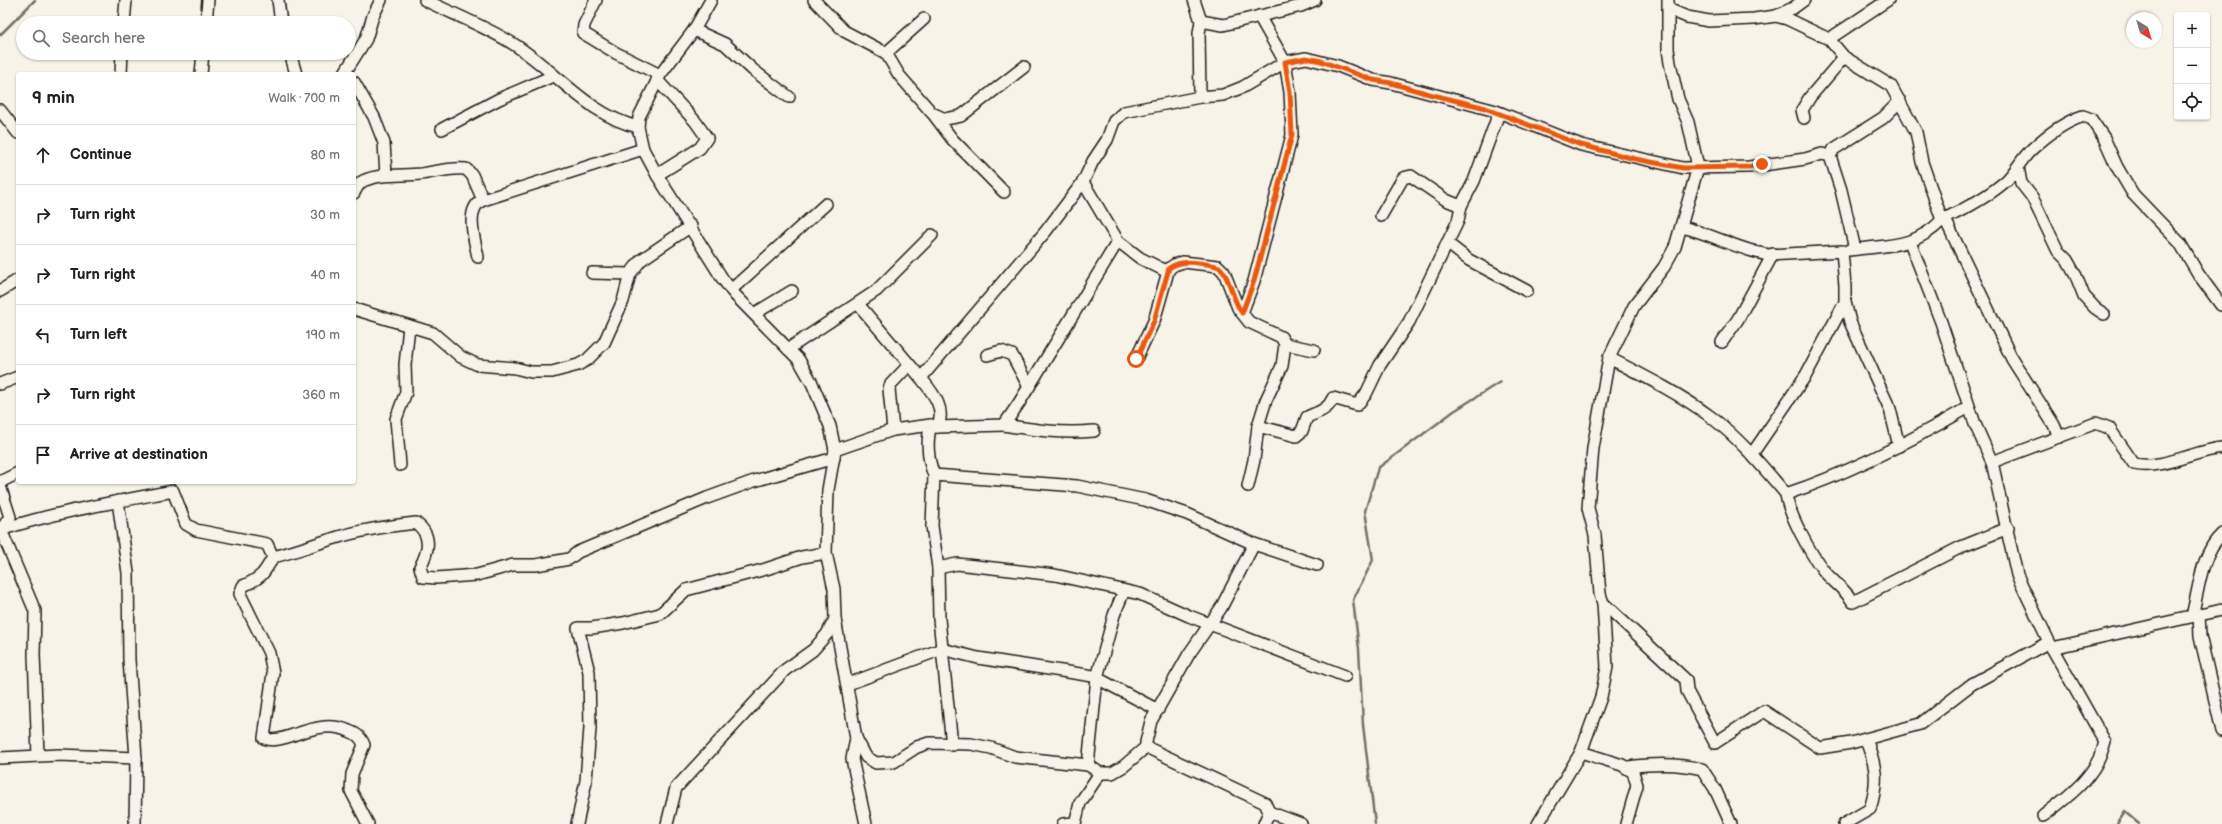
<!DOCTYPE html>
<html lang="en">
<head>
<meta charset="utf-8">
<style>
	body { margin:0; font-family:"Balsamiq Sans",sans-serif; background:#f2f2f2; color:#202124 }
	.controls { position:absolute; right:12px; top:12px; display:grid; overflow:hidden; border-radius:4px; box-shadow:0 1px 3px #0004 }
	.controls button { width:36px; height:36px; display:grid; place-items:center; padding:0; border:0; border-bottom:1px solid #e0e0e0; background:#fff; color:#202124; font:20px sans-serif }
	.compass { position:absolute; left:2126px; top:12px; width:36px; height:36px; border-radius:50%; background:#fff; box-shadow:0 1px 3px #0004; rotate:142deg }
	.stop { position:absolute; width:12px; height:12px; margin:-9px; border:3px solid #ea580c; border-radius:50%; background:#fff }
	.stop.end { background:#ea580c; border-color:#fff; box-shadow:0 1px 4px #0008 }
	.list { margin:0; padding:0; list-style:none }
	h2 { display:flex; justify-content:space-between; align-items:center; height:52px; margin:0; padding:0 16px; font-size:17px }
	h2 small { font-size:13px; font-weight:400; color:#757577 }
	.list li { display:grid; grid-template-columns:26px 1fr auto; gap:12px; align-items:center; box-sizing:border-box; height:60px; padding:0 16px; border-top:1px solid #e0e0e0 }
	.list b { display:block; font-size:15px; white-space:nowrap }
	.list em { font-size:13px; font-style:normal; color:#757577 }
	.icon { flex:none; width:22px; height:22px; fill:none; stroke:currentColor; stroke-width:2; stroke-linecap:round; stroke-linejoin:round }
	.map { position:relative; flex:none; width:2222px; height:824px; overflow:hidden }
	.search { position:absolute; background:#fff; box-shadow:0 1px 3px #0004; left:16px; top:16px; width:340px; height:44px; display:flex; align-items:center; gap:10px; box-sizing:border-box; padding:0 14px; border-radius:22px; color:#757577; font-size:15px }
	.panel { position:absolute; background:#fff; box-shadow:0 1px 3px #0004; left:16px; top:72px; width:340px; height:412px; border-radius:4px }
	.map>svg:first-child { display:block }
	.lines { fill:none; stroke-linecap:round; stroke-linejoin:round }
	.stream { stroke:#72716c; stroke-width:2.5 }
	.street-casing { stroke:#1c1c1c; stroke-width:14 }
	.street { stroke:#f7f3e8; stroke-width:11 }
	.route { stroke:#ea580c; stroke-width:5 }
</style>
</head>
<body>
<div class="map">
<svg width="2222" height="824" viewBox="0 0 2222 824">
	<rect width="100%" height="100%" fill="#f7f3e8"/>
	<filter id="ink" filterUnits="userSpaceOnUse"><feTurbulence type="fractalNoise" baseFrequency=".025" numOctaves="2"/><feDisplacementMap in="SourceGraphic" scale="8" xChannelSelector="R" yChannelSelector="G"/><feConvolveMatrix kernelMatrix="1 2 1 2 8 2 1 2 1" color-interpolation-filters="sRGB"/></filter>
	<g filter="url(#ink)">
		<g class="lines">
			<!-- stream -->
			<g class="stream">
				<polyline points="0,35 35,0"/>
				<polyline points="1375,824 1363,725 1359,649 1353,600 1373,560 1365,511 1378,468 1454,411 1500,382"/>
				<polyline points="2117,824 2125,812 2139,824"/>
			</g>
			<!-- street casing -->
			<g class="street-casing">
				<g id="street">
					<polyline points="278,0 281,23"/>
					<path d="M425,0C455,15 487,27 515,45C557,72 588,115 638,127"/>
					<polyline points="596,0 584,25 583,33 616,53 660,75"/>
					<polyline points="814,0 844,31 886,53 899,75 932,113 945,119 961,116 1024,67"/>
					<polyline points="1194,0 1201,21 1199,33 1200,97"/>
					<path d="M1668,9L1687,17L1709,21L1754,19L1776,16L1787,19L1829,39L1844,57L1891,86L1916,132L1922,162L1942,220C1965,209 1988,197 2007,180C2016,171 2022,158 2032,149C2046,136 2065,122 2083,116L2091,119L2104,138L2117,167L2133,194L2180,243L2199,275L2221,305"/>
					<polyline points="1776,16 1793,8 1804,0"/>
					<polyline points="1201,21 1223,25 1301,6 1315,0"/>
					<polyline points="124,23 126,0"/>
					<polyline points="206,23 208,0"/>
					<polyline points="694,30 725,44 753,70 789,97"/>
					<polyline points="1829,39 1888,0"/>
					<polyline points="290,53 296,74"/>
					<polyline points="886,53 924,19"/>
					<polyline points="121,74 122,53"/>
					<polyline points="201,74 203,53"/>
					<polyline points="344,74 366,39 373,16 381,0"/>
					<polyline points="354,82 374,117 384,143 386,175"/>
					<polyline points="0,110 18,133"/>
					<polyline points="934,115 952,139 1004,192"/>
					<polyline points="1804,118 1802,110 1810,97 1844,57"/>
					<polyline points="442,129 499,99 553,76"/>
					<polyline points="1830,156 1834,149 1883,118 1900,101"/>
					<polyline points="2018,167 2021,183 2032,197 2058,251 2067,260 2076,276 2084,296 2095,308 2104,314"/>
					<polyline points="657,175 700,148 707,138 695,121 657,80"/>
					<polyline points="1083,182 1118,241 1140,258 1166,271 1174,265 1183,262 1218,266 1224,272 1238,308 1249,322 1281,337 1285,344 1282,366 1266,400 1258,426 1254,460 1248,486"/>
					<path d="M354,193C356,189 358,184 363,181C380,173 402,176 421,174C436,172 451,167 466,169L472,175L483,200L643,149"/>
					<polyline points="1381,216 1403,178 1411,176 1446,200 1461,206"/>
					<polyline points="1945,219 2012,359 2054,425 2059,437"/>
					<path d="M1682,227C1712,234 1739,250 1769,255L1842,251L1845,286V302L1806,375L1752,454"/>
					<path d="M1910,242L1941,322L1975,424L1992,462L2017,575L2052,648L2105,742C2097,776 2069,796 2043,816"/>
					<polyline points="1447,243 1469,260 1527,291"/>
					<path d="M1849,250C1884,245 1915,249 1942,220"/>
					<path d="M478,257C475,241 464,208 483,200"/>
					<polyline points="592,273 630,274"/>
					<polyline points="731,290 826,204"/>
					<polyline points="0,291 18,280"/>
					<polyline points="1845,302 1850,322 1890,409 1899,446"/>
					<polyline points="858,304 921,378"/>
					<polyline points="354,309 433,333 461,357 478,365 515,368 531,372 552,372 578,365 587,360 604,343 623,301 630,274 641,260 691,226"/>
					<polyline points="1242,313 1254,281 1292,135 1290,92 1285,62 1259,16"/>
					<polyline points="754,314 792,291"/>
					<polyline points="1722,342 1738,319 1773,254"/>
					<polyline points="1285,344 1314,350"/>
					<polyline points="788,349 876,291 932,235"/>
					<polyline points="987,355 1001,351 1012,355 1029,387"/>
					<path d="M1609,358C1644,376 1680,394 1711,417C1740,439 1762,466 1786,494C1850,473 1911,441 1969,407"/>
					<polyline points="1136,359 1154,321 1169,268"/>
					<polyline points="0,384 18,377"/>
					<path d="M931,425C926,440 928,461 934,475L1077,486L1145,500L1187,514L1254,544L1317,565"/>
					<path d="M1004,425C1034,430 1063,434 1094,431"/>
					<path d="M1258,426L1296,436L1302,431L1307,417C1318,412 1328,410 1333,398L1357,405L1366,394L1380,365L1409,322L1458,221L1461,206L1474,181L1499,113"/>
					<polyline points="937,427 1004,425 1019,403 1118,241"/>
					<polyline points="893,430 889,389 891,384 909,365"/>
					<path d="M835,450L893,430L931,425L937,427C947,409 932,392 921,378L1046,231L1083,182L1093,161L1107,140L1114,121L1124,112L1200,97L1223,95L1243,87L1285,62L1306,58L1338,66L1373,80L1391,83L1496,111L1581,145L1683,168L1749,167L1805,159L1822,154L1830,156L1841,190L1855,249"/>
					<path d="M1992,462L2096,423L2109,428L2134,464C2163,470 2193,451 2222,448"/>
					<polyline points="400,465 396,419 406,392 405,365 409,326"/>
					<polyline points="934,475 932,526 938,568 939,619 952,745"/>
					<polyline points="0,482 18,473"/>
					<polyline points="0,486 10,517 1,530 35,611 34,655 38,755"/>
					<path d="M1786,494C1788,513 1811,555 1824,571C1833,582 1845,589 1853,602L1961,547L2008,528"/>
					<polyline points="118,501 128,573 129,660 136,758 135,824"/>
					<path d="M0,530C56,512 115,502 173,491L186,524L196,530L267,544L273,557C264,574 261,578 243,586L240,594L269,653L273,673L264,738C284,747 315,716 349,731C357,734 361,737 364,745L352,774L351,791L368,824"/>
					<path d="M273,557C294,552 312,545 332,539C359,530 388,526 416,523C432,535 429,551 420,567L423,577L436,578L477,575L513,565H536L569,559L578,552L707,498L754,481L834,458"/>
					<polyline points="938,568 957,564 1055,575 1140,594 1189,616 1345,676"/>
					<polyline points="1603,603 1686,680 1687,691 1715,743 1764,711 1820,748 1851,743 1920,724 1972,684 2049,642"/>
					<polyline points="2199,614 2200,636 2222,731"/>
					<path d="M2192,616C2199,589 2201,553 2222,534"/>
					<polyline points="835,619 856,738 852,759 866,824"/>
					<polyline points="2052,648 2222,610"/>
					<polyline points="848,684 942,649 978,658 1093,676 1158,710"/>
					<polyline points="856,738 866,757 876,763 894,762 917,747 929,743 971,744 991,748 1015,757 1088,765 1100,773 1112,773 1124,766 1146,747"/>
					<polyline points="1146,747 1146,742 1151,721 1189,654 1221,608 1254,544"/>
					<polyline points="1146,747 1265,803 1269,812 1264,824"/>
					<polyline points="1581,752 1622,765 1633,772 1637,785 1626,824"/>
					<polyline points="0,758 59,755 136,758"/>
					<polyline points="1088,765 1097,678 1114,615 1124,591"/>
					<path d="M1628,767C1654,764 1676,763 1702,769L1715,789L1731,824"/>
					<polyline points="1269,812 1301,824"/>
					<polyline points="577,824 586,781 590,728 589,672 578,628 592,628 623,623 660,614 686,590 766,569 802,557 826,553"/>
					<polyline points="667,824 676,788 785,670 813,650 827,634 835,619 834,589 826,553 828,490 835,450 830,426 812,383 799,360 735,295 722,278 657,175 643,149 638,127 639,117 660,75 694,30 711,0"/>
					<polyline points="1063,824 1074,823"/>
					<polyline points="1075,824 1080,803 1100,773"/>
					<polyline points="1538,824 1581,752 1601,697 1607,667 1603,603 1600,594 1595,535 1588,508 1593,448 1609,358 1634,306 1664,267 1675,247 1698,167 1688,122 1678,99 1670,63 1668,49 1668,0"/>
					<path d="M1844,824L1870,809C1879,780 1876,766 1866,739"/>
				</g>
			</g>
			<!-- street -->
			<use href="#street" class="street"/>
		</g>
	</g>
	<g class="lines" filter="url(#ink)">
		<!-- route -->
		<path class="route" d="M1136,359L1154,321L1169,268C1178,262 1187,261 1198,263C1204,264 1213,264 1219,267C1229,274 1233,302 1242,313L1254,281L1292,135L1290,92L1285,62L1306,58L1321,61L1373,80L1391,83L1429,94L1482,107L1581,145L1635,159L1683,168L1749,167L1762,164"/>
	</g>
</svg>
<div class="controls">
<button>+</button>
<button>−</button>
<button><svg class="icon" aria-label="locate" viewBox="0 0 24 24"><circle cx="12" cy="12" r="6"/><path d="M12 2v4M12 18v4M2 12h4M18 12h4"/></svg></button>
</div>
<svg class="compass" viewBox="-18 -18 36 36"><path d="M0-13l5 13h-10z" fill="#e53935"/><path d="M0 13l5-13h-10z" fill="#757577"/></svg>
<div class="stop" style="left:1136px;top:359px"></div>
<div class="stop end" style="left:1762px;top:164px"></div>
<div class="search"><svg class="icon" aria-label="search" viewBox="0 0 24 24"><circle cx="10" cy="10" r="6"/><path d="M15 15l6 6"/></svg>Search here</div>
<section class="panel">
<h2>9 min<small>Walk · 700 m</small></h2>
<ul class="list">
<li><svg class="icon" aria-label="ahead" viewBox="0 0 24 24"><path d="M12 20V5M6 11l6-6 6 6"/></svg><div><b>Continue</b></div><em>80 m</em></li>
<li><svg class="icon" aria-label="right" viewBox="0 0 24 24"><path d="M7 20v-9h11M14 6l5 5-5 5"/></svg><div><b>Turn right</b></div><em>30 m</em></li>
<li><svg class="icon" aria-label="right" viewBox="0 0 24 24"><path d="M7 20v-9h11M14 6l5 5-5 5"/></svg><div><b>Turn right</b></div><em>40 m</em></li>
<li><svg class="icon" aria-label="left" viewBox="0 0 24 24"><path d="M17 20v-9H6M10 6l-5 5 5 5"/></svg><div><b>Turn left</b></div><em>190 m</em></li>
<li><svg class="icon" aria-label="right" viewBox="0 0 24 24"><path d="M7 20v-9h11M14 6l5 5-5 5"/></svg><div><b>Turn right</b></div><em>360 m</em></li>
<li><svg class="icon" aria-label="arrive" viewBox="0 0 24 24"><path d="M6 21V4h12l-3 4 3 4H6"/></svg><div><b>Arrive at destination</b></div></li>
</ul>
</section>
</div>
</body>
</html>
